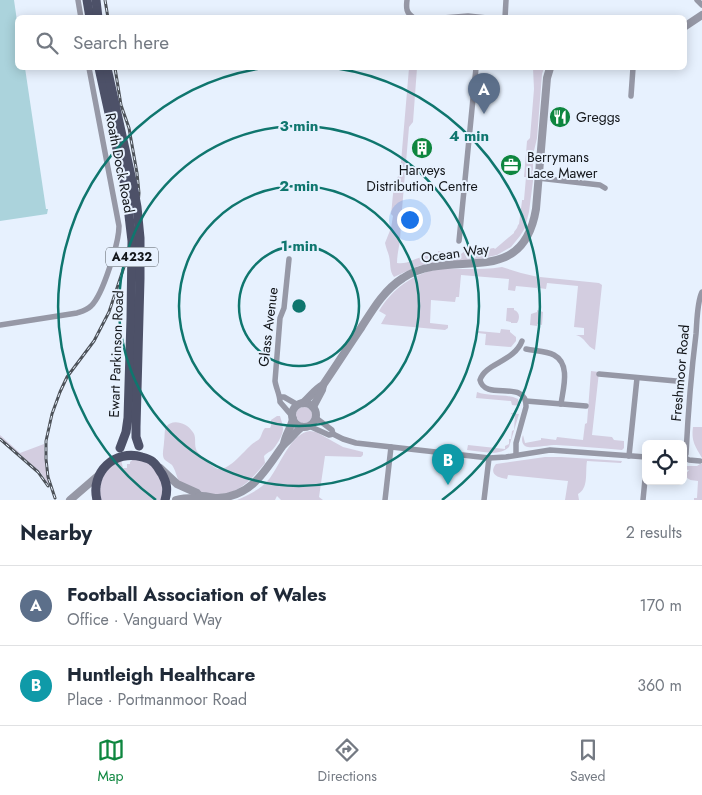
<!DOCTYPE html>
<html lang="en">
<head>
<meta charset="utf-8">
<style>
	body { margin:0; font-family:Jost,sans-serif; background:#f6f6f7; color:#1f2937 }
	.controls { position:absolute; right:15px; bottom:15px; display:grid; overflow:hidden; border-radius:8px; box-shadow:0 2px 12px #0003 }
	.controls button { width:45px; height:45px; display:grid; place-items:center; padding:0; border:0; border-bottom:1px solid #e0e1e3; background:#fff; color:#1f2937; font:25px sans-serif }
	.you { position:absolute; left:409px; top:219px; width:18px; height:18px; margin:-12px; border:4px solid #fff; border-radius:50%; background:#1a73e8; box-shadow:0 0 0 8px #1a73e833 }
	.badge { display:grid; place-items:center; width:32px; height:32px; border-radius:50%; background:#0e863f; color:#fff; font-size:16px; font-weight:700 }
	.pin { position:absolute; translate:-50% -41px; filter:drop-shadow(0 1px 2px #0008) }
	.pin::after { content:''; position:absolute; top:26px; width:18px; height:15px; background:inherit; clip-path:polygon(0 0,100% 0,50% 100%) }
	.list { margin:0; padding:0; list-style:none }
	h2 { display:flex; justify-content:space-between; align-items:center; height:65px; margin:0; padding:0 20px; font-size:21px }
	h2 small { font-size:16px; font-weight:400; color:#747a83 }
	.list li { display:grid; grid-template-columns:32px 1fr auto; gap:15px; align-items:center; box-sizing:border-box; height:80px; padding:0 20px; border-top:1px solid #e0e1e3 }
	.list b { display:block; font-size:19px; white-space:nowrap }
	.list p { margin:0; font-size:16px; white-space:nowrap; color:#747a83 }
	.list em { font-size:16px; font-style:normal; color:#747a83 }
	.icon { flex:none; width:28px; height:28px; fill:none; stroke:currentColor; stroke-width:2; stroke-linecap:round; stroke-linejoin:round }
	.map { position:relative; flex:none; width:702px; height:500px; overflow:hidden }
	.search { position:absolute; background:#fff; box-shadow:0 2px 12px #0003; left:15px; right:15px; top:15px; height:55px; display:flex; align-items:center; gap:12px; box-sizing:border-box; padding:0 18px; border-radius:8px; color:#747a83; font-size:19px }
	.sheet { height:225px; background:#fff }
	nav { display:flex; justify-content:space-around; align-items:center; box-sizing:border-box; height:70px; border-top:1px solid #e0e1e3; background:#fff; font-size:14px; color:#747a83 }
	nav a { display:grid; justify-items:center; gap:2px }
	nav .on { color:#0e863f }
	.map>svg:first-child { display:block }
	.green { fill:#d3cde0 }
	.water { fill:#abd3dc }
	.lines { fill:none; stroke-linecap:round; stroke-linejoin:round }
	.minor { stroke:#9698a6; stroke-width:5.5 }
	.tertiary { stroke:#9698a6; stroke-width:8 }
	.primary { stroke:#4d5168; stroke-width:9 }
	.rail-casing { stroke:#4d5259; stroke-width:3 }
	.rail { stroke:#e7f1fe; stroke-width:1; stroke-dasharray:4; stroke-linecap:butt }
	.primary-bridge { stroke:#4d5168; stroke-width:9 }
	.ring { fill:none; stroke:#0f766e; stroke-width:2.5 }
	.labels { text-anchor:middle; stroke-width:4; stroke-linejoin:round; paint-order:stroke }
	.shield { fill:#e7f1fe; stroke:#53585e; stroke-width:1 }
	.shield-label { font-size:12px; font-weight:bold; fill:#13161a }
	.poi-label { font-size:14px; fill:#13161a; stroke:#e7f1fe; text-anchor:start }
	.street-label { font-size:14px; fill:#13161a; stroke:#e7f1fe }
	.centre { fill:#0f766e; stroke:#e7f1fe; stroke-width:2.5 }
	.ring-label { font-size:15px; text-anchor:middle; font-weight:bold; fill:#0f766e; stroke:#e7f1fe; stroke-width:4; stroke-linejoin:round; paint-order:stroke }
</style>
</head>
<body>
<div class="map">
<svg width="702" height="500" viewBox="0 0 702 500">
	<rect width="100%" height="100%" fill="#e7f1fe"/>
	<!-- green -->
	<g class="green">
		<path d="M409,68H417L413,122L409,127C406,165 402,202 400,240C399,248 397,255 397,263C407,265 415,258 425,256C429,255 434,255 438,254V251L446,252L451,251L461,254L466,250L471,249V248H473L474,251L494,248L495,249L514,233V232L517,228L518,225L519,224L522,201V200H524L526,177H524L527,141L530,138L534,89L533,68H544L542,74L537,138L533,155V181L529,212L525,228L520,236L511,247L497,255L474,260L437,262L418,266L394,277C389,270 391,264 389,256C388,252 386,248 385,243L391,228L393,216L391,214C393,203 392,182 400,174Z"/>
		<path d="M502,267L521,273L538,277L537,288L516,286L515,291L508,290L509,279L461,275L459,297H456L455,302L431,300L430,323L448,325V328L445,330L381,324L386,315L379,311C392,289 414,273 439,269C448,268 457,269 467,269C478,269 490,269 502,267Z"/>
		<path d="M540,277L599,283L602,285L595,350C586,346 586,338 576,335H584V328L574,327L578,286L547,283L546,289L539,288Z"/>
		<path d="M507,308H514V310C520,312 520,318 517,323H511V322L506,321Z"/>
		<polygon points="537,310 543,312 542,325 537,324 537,326 530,325 531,314 537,312"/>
		<polygon points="501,329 510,330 510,332 516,337 516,341 511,347 485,345 486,334 478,333 478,331 500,333"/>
		<path d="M591,371L599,372L592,435L612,437L614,440L624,441V448L622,450C600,448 578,446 556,445C548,445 535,448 528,447C522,446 521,440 523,435L525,443L541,440V438L556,440L557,437L583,440L585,424L587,423Z"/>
		<path d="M477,392C489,397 505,393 518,399L520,406L512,405L511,401L476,398Z"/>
		<circle cx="304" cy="415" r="8"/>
		<path d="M511,413L519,414L509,447C499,457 480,451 467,450L468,445L505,449V446L509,444V439H511L512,431L514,430L515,415L511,414Z"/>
		<path d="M277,416H280C281,420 283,424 283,429C283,435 276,447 271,451C268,452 266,454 264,456L265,463C246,486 233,500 201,492C194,490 186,485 179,482C177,477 175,469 172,465C170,463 167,462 165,460C161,456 164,448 164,442C165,437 164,431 166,427C172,418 187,423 192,431C197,436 194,443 196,449C197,454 214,468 218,469C230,470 243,452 251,445C254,442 258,441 260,438C262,435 262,431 265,428H270L271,426V420Z"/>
		<path d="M693,427H702V458C695,446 691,441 693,427Z"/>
		<path d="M310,431L316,432L343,447L363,452V455L361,457L325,456L319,497L323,500H281L277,496L275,500H237C250,494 260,490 270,478C280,465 291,433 310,431Z"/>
		<polygon points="0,435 20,453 44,444 45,465 49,485 41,473 0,437"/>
		<path d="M545,457H561L622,461L621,463L587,461C585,472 589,488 578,494L579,500H565L568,481L508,475L507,479C498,478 488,474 496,464Z"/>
		<path d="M133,459L146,462V463H148C160,472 165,485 161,500H101L99,490L101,488H99C104,472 107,469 121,460L123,468H127V464H130V462Z"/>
		<path d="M700,464H702V500H694V498H697L698,481C693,480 688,481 685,475L689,470L683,469V466H697Z"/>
	</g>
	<!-- water -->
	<polygon class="water" points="0,0 14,0 17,21 18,68 25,68 46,209 48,209 47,214 0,221"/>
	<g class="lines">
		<!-- minor -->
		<g class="minor">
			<polyline points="78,0 81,18"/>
			<path d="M407,0C406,8 406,13 414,18"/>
			<polyline points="697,0 702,5"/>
			<polyline points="443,18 468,16 487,18"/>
			<polyline points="505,18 506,0"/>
			<polyline points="631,96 633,68"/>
			<polyline points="538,178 600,185 605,188"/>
			<polyline points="459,241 476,68"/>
			<path d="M289,259L284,308L280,318L275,381C276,388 280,395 280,402L292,416"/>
			<path d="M0,325L77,313C83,311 87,310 91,306C103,295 119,242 119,226L89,68"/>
			<path d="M526,349C535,351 546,351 554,355C571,364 563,389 561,404"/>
			<polyline points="599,374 676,381"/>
			<polyline points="280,397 284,397 298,405"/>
			<polyline points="526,401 586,406"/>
			<polyline points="316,418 332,430 333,434"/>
			<polyline points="309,426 329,435 333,434 343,439 356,443 489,458 506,457 550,450 646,457"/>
			<path d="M516,455V443L526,407C527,378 485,402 480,380C485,363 514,362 522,341"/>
			<polyline points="629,456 637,378"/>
			<path d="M684,457L686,454C688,414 691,374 696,334C697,321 697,302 702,292"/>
			<polyline points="684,457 689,460 700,461"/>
			<polyline points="385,500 391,447"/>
			<polyline points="484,500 489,458"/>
			<polyline points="643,500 646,469"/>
		</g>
		<!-- tertiary -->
		<g class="tertiary">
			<polyline points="684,27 702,15"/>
			<circle cx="304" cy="415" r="12"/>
			<path d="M303,403C310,397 315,389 323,385"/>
			<path d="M313,407L322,390L323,385C336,366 348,347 361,328C373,309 384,290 403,278C451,246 522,292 536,209L547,78L550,68"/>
			<path d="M284,444C285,435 291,428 293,419"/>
			<polyline points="160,468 177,484 197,493 200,496"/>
			<polyline points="70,500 99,475"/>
			<path d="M176,500C183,498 188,498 195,498C201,497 196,496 202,496C208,496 213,498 218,498C253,496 266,469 284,444C291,439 295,432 302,427"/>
		</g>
		<!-- primary -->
		<g class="primary">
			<polyline points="87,0 90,18"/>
			<polyline points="96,0 98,18"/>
			<path d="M97,500C90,472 115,449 142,457C146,458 150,459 153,462C157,465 159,470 162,474C167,483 168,490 165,500"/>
		</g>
		<!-- rail casing -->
		<g class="rail-casing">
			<g id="rail">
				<polyline points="105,0 108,18"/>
				<polyline points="0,439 38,472 48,486"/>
				<polyline points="55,498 48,477 46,459 46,441 52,414 60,392 67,377 94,341 109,312 133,240 136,226 139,193 137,173 129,128 121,105 115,68"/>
			</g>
		</g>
		<!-- rail -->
		<use href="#rail" class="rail"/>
		<!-- primary-bridge -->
		<g class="primary-bridge">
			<polyline points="99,68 126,190 132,241 131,318 128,418 126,432 120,448"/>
			<polyline points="107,68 133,185 137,207 140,238 140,279 136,427 136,437 139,446"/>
		</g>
	</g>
	<!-- distance rings -->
	<g class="ring">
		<circle cx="299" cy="306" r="60"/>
		<circle cx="299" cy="306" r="120"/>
		<circle cx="299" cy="306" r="180"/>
		<path d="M156 500A241 241 0 0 1 263 68M335 68A241 241 0 0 1 442 500"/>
	</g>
	<!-- icons -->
	<defs>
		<g id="restaurant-disc" transform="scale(1.125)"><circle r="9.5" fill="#0e863f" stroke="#e7f1fe"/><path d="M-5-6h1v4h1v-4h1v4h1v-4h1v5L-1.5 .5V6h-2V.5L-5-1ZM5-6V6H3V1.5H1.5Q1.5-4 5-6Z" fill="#fff"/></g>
		<g id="building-disc" transform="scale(1.125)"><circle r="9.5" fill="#0e863f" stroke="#e7f1fe"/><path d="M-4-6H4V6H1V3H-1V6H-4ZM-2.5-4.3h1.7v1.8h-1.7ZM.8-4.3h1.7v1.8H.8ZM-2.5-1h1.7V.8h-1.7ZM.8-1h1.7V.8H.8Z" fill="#fff"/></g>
		<g id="office-disc" transform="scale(1.125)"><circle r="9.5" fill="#0e863f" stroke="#e7f1fe"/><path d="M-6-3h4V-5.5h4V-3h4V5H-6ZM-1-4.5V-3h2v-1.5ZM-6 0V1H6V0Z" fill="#fff"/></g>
	</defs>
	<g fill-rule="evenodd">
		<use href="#restaurant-disc" x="560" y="117"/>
		<use href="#building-disc" x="422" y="148"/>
		<use href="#office-disc" x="511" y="165"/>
	</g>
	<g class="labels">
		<!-- shield labels -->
		<rect class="shield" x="106" y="247.5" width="52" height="19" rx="4"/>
		<g class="shield-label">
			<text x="132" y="261">A4232</text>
		</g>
		<!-- poi labels -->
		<g class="poi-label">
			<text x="576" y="122">Greggs</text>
			<text x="527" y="162">Berrymans<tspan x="527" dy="16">Lace Mawer</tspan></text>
			<text x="422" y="175" text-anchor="middle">Harveys<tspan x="422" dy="16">Distribution Centre</tspan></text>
		</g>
		<!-- street labels -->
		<g class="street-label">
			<text transform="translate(120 163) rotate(79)" y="5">Roath Dock Road</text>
			<text transform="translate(455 253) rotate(-8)" y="5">Ocean Way</text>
			<text transform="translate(268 327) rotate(-83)" y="5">Glass Avenue</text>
			<text transform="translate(116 354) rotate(-88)" y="5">Ewart Parkinson Road</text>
			<text transform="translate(680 373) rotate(-85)" y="5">Freshmoor Road</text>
		</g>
	</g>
	<circle cx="299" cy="306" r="8" class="centre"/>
	<g class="ring-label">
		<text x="299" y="131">3 min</text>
		<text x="469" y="141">4 min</text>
		<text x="299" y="191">2 min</text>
		<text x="299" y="251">1 min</text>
	</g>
</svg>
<div class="controls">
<button><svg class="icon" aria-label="locate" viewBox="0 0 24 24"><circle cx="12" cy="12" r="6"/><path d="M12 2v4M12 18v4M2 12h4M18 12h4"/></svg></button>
</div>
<div class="you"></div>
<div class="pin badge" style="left:484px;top:114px;background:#5c6f8a">A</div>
<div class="pin badge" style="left:448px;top:485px;background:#0f9aa8">B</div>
<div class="search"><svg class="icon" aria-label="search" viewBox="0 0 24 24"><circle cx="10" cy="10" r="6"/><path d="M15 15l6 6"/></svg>Search here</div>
</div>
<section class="sheet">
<h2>Nearby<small>2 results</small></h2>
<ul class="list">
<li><span class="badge" style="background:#5c6f8a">A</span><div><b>Football Association of Wales</b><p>Office · Vanguard Way</p></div><em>170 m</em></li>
<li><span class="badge" style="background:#0f9aa8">B</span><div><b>Huntleigh Healthcare</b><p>Place · Portmanmoor Road</p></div><em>360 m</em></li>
</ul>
</section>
<nav>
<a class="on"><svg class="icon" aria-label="map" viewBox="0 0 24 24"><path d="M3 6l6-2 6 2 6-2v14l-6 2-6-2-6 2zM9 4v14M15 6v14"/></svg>Map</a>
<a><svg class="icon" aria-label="directions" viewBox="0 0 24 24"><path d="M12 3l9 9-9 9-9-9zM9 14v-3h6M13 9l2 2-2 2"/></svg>Directions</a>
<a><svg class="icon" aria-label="saved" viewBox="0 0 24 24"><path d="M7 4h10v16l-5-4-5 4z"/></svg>Saved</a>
</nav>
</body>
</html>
